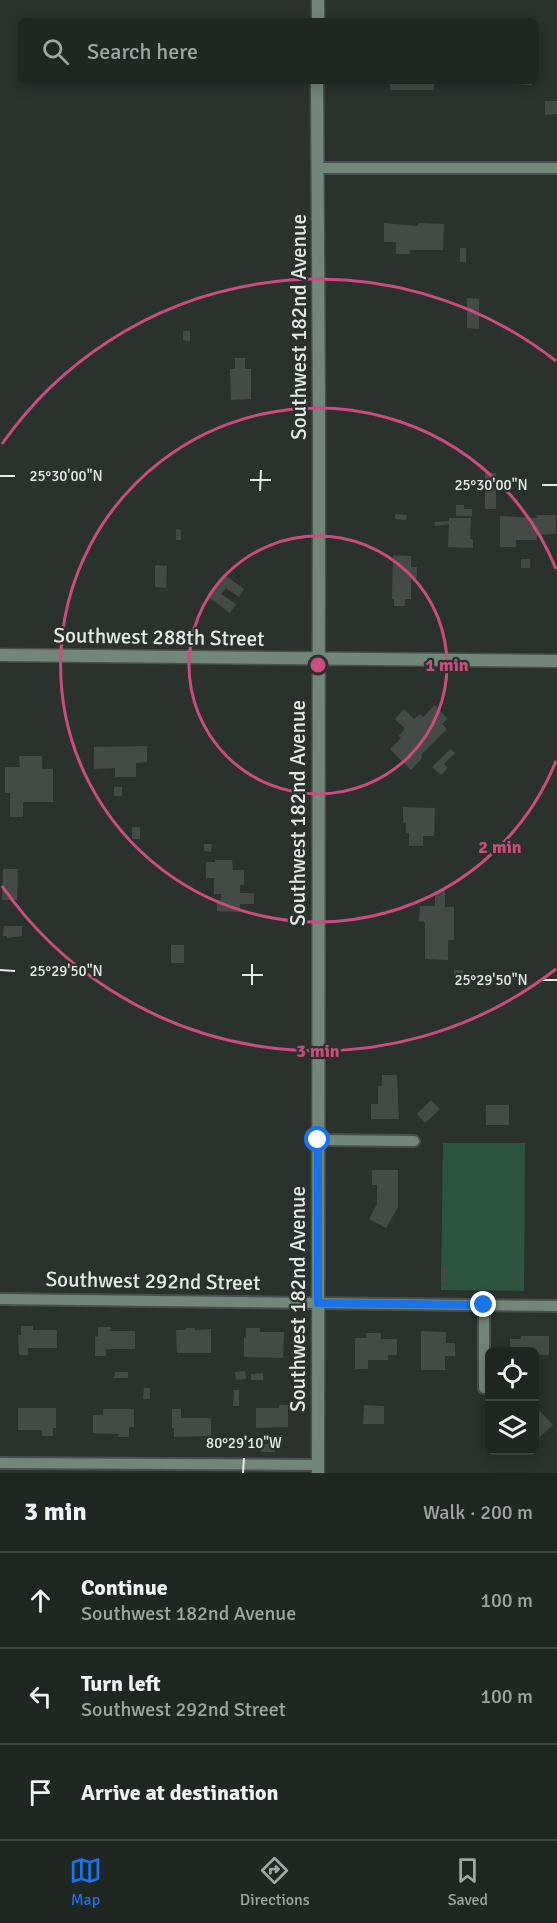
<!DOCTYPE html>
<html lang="en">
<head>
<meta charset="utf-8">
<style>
	body { margin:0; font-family:Signika,sans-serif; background:#282e2a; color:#f1f3f6 }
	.controls { position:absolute; right:18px; bottom:18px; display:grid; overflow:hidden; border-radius:9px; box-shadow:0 3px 15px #0003 }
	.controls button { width:54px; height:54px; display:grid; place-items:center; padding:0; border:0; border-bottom:2px solid #3d4340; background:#202622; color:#f1f3f6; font:30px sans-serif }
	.stop { position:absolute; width:18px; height:18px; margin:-14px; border:4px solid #1a73e8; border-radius:50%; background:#fff }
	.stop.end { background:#1a73e8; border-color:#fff; box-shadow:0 2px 6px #0008 }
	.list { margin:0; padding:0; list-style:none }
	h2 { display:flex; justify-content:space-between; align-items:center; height:78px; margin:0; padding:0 24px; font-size:26px }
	h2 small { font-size:20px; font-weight:400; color:#a2a5a5 }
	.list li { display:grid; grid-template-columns:39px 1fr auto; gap:18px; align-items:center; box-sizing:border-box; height:96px; padding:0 24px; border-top:2px solid #3d4340 }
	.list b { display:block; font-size:22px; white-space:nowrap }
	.list p { margin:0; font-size:20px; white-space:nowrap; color:#a2a5a5 }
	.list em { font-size:20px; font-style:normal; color:#a2a5a5 }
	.icon { flex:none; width:33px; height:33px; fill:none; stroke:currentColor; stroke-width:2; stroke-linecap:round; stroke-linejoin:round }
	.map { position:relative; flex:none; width:557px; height:1473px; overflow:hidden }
	.search { position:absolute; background:#202622; box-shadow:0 3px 15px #0003; left:18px; right:18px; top:18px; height:66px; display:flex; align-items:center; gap:15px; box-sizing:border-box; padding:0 21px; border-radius:9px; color:#a2a5a5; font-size:22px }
	.sheet { height:366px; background:#202622 }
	nav { display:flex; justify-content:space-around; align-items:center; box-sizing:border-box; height:84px; border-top:2px solid #3d4340; background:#202622; font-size:16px; color:#a2a5a5 }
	nav a { display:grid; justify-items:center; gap:3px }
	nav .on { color:#1a73e8 }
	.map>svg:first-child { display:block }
	.green { fill:#2d543e }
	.building { fill:#444b47 }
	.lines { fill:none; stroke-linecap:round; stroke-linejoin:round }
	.minor-casing { stroke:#494f4c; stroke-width:14 }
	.tertiary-casing { stroke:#494f4c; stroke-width:15 }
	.minor { stroke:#728679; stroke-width:10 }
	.tertiary { stroke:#728679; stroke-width:12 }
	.route { stroke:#1a73e8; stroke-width:8 }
	.ticks { fill:none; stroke:#e5eae7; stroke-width:2 }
	.ring { fill:none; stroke:#cb4c7e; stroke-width:3 }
	.labels { text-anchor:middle; stroke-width:4.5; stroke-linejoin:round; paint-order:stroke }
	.street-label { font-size:21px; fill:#e5eae7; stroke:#2b322e }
	.ticks-label { font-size:15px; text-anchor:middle; fill:#e5eae7; stroke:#2b322e; stroke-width:4.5; stroke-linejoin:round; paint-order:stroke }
	.centre { fill:#cb4c7e; stroke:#2b322e; stroke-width:3 }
	.ring-label { font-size:18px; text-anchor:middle; font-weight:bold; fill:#cb4c7e; stroke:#2b322e; stroke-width:4.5; stroke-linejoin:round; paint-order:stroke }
</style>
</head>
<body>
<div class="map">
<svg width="557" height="1473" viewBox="0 0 557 1473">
	<rect width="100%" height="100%" fill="#2b322e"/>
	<!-- green -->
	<polygon class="green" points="443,1143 525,1143 524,1291 441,1290"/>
	<!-- building -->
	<g class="building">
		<rect x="390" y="81" width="44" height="9"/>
		<polygon points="514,81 532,81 532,85 514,84"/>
		<polygon points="545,101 557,101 557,114 545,115"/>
		<polygon points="384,223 418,226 418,223 444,224 443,250 410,250 410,254 396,254 396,242 384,242"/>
		<rect x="460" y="248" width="6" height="14"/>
		<polygon points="467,298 479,299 479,329 467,328"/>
		<polygon points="183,331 190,331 190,341 183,340"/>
		<polygon points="235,358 245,358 245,369 251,369 251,399 231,400 230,369 235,369"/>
		<rect x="485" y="473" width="11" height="36"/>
		<polygon points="456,505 464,505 464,509 472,509 472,516 456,516"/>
		<polygon points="395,514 407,515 406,520 395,519"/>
		<polygon points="536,515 556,515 556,534 537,535 537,540 516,540 516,547 500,547 500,516 537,518"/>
		<polygon points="449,518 471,518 470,539 473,540 473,548 448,547 449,524 435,526 434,522 449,521"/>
		<polygon points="176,529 181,530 181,540 176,540"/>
		<polygon points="393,555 411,556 411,567 417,567 417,578 411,578 411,599 405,599 405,606 394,606 394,599 392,599"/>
		<rect x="521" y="559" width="9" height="9"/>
		<polygon points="155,565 167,566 166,588 155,587"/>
		<polygon points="223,574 244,589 239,597 226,588 221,594 236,604 230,613 207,596"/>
		<polygon points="435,705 448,719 442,724 447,729 421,755 422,758 411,770 390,749 401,738 398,736 405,729 395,719 404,709 414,719 420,714 423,717"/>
		<polygon points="147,746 147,762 136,763 136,777 115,777 115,768 94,769 94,747"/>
		<polygon points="450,749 455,753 444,764 448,768 441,775 432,767"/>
		<polygon points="19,756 42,756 42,769 53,769 53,802 23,802 23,817 10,817 10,793 5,793 5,767 20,767"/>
		<rect x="114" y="787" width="8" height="9"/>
		<polygon points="403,807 435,808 434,836 423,836 423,846 409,846 409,833 406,833 406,823 403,822"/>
		<rect x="132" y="827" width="8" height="12"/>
		<polygon points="204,844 212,844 211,852 204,851"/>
		<polygon points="215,860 232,860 233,870 244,870 244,885 240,885 240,893 254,893 254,904 240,904 240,912 217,911 217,900 221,900 221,894 214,894 214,878 206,878 206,862 215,862"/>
		<polygon points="3,869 18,869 17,900 2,900"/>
		<polygon points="435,891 445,891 445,907 454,907 454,940 448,940 448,960 425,959 425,922 419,921 420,906 435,906"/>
		<polygon points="4,926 22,926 22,936 7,938 7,936 3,936"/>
		<rect x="171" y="945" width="13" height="18"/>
		<polygon points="454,970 463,970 463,979 454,978"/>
		<polygon points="382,1075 397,1075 399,1119 371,1119 371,1104 378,1104 378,1086 382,1086"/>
		<polygon points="431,1100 440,1109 425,1123 417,1114"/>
		<rect x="486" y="1105" width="23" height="20"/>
		<polygon points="372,1170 398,1170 398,1207 386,1228 369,1219 377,1204 377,1185 372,1185"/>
		<rect x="441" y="1265" width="7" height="17"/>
		<polygon points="21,1326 33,1326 33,1330 57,1330 57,1348 28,1348 28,1355 19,1355 18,1335 21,1335"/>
		<polygon points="98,1327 111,1327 110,1331 135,1331 135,1349 106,1349 106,1356 95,1356 95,1336 98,1337"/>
		<polygon points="186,1328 195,1328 195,1330 211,1329 211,1353 177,1353 176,1330 186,1330"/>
		<polygon points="246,1328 260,1328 260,1332 284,1332 283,1358 244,1357 244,1338 246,1338"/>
		<polygon points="421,1331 446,1332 446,1343 455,1343 455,1356 445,1356 445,1370 421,1370"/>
		<polygon points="366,1333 381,1333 381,1339 397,1339 397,1355 388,1355 388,1360 368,1360 368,1369 355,1369 355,1338 366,1338"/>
		<polygon points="521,1336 549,1336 549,1355 534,1355 534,1352 510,1352 510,1339 521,1339"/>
		<polygon points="245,1371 246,1379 236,1380 235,1372"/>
		<polygon points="115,1372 128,1372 128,1378 114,1378"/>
		<polygon points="263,1373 263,1380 251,1380 251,1374"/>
		<polygon points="144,1388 150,1388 150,1399 143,1399"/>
		<polygon points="234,1390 239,1390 239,1406 233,1406"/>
		<polygon points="279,1405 288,1405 288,1427 256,1428 256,1408 279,1408"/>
		<polygon points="364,1405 384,1406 384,1424 363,1424"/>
		<polygon points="534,1405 553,1425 534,1442"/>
		<polygon points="18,1408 56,1408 56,1428 53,1428 53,1436 42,1436 42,1430 18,1430"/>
		<polygon points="103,1409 134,1409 134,1427 129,1427 129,1437 118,1437 118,1434 93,1433 93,1415 103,1415"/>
		<polygon points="172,1409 181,1409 181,1418 211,1418 211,1436 174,1437 174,1428 172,1428"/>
		<rect x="261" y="1444" width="14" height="8"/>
	</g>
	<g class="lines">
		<!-- minor casing -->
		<g class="minor-casing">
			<g id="minor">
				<polyline points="317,168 557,168"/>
				<polyline points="318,1140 414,1141"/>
				<polyline points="0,1299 557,1306"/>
				<polyline points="484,1305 484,1388"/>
				<polyline points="0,1463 318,1465"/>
			</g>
		</g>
		<!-- tertiary casing -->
		<g class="tertiary-casing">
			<g id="tertiary">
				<polyline points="318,21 318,0"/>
				<polyline points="317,81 319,417 318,1473"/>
				<polyline points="0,655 557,661"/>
			</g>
		</g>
		<!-- minor -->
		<use href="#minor" class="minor"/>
		<!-- tertiary -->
		<use href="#tertiary" class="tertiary"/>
	</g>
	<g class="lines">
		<!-- route -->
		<polyline class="route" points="318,1140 318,1303 484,1305"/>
	</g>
	<!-- ticks -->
	<path class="ticks" d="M0,476H15M250,480H271M542,485H557M260,491L261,470M0,970L15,971M242,975H263M542,980H557M252,985V964M243,1473L244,1458"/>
	<!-- distance rings -->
	<g class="ring">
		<circle cx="318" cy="665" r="129"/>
		<path d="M556 761A257 257 0 1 1 556 569"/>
		<path d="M556 969A386 386 0 0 1 2 886M2 444A386 386 0 0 1 556 361"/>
	</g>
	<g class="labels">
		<!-- street labels -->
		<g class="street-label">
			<text transform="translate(299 327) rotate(-90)" y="7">Southwest 182nd Avenue</text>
			<text transform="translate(159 637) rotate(1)" y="7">Southwest 288th Street</text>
			<text transform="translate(298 813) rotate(-90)" y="7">Southwest 182nd Avenue</text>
			<text transform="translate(153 1281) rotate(1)" y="7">Southwest 292nd Street</text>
			<text transform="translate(298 1299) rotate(-90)" y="7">Southwest 182nd Avenue</text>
		</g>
	</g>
	<g class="ticks-label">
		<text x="66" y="481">25°30'00"N</text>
		<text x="491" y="490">25°30'00"N</text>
		<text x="66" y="976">25°29'50"N</text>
		<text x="491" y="985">25°29'50"N</text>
		<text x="244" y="1448">80°29'10"W</text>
	</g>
	<circle cx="318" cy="665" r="9" class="centre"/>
	<g class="ring-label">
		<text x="447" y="671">1 min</text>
		<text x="500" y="853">2 min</text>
		<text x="318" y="1057">3 min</text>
	</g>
</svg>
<div class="controls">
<button><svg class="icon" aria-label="locate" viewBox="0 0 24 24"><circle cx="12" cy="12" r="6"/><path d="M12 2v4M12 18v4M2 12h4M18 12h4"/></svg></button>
<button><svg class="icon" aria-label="layers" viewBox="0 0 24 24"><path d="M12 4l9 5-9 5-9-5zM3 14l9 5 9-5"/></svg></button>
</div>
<div class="stop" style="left:318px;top:1140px"></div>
<div class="stop end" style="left:484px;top:1305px"></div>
<div class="search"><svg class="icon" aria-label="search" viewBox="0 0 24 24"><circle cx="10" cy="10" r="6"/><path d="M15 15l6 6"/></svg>Search here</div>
</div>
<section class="sheet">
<h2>3 min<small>Walk · 200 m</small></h2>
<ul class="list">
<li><svg class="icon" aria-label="ahead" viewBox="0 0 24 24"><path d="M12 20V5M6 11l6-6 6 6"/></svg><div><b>Continue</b><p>Southwest 182nd Avenue</p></div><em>100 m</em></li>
<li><svg class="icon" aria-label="left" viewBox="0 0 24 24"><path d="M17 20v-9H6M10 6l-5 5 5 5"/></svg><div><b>Turn left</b><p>Southwest 292nd Street</p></div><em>100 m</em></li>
<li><svg class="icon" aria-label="arrive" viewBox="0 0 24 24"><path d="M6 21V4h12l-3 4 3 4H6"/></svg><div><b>Arrive at destination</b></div></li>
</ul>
</section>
<nav>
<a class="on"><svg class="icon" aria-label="map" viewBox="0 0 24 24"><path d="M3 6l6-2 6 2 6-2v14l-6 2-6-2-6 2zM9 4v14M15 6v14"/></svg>Map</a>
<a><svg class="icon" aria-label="directions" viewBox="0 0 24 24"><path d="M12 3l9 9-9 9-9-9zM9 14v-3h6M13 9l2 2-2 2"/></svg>Directions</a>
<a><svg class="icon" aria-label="saved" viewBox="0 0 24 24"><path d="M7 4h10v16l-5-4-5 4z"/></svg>Saved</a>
</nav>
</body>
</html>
